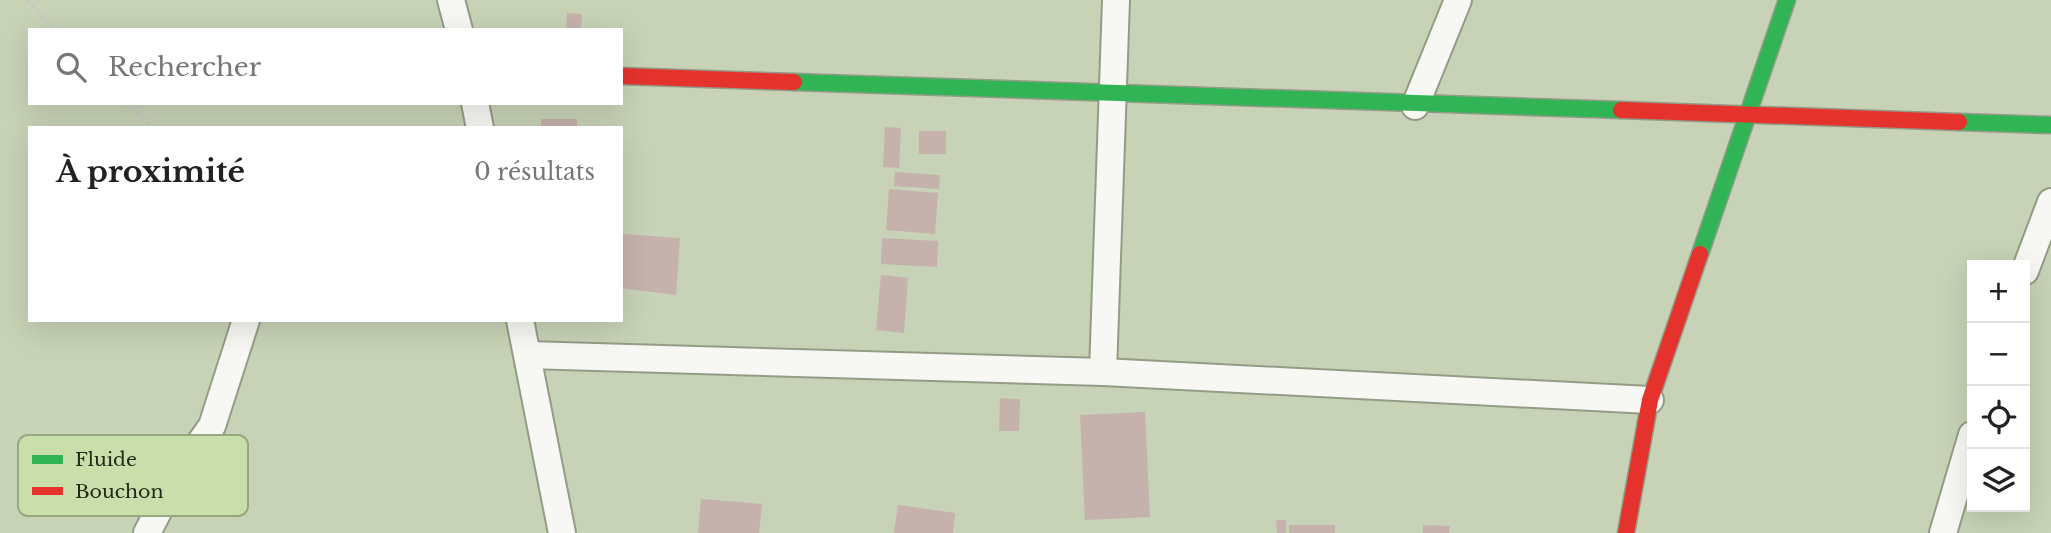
<!DOCTYPE html>
<html lang="fr">
<head>
<meta charset="utf-8">
<style>
	body { margin:0; font-family:"Libre Baskerville",serif; background:#f6f6f6; color:#222 }
	.controls { position:absolute; right:21px; bottom:21px; display:grid; overflow:hidden; border-radius:0px; box-shadow:0 7px 28px #0002 }
	.controls button { width:63px; height:63px; display:grid; place-items:center; padding:0; border:0; border-bottom:2px solid #e0e0e0; background:#fff; color:#222; font:35px sans-serif }
	.list { margin:0; padding:0; list-style:none }
	h2 { display:flex; justify-content:space-between; align-items:center; height:91px; margin:0; padding:0 28px; font-size:30px }
	h2 small { font-size:23px; font-weight:400; color:#767676 }
	.icon { flex:none; width:38px; height:38px; fill:none; stroke:currentColor; stroke-width:2; stroke-linecap:round; stroke-linejoin:round }
	.map { position:relative; flex:none; width:2051px; height:533px; overflow:hidden }
	.search { position:absolute; background:#fff; box-shadow:0 7px 28px #0002; left:28px; top:28px; width:595px; height:77px; display:flex; align-items:center; gap:18px; box-sizing:border-box; padding:0 24px; border-radius:0px; color:#767676; font-size:26px }
	.panel { position:absolute; background:#fff; box-shadow:0 7px 28px #0002; left:28px; top:126px; width:595px; height:196px; border-radius:0px }
	.map>svg:first-child { display:block }
	.building { fill:#c5b2ac }
	.lines { fill:none; stroke-linecap:round; stroke-linejoin:round }
	.street-casing { stroke:#939c86; stroke-width:30 }
	.fast-casing { stroke:#939c86; stroke-width:19 }
	.jam-casing { stroke:#939c86; stroke-width:19 }
	.path { stroke:#c6cac2; stroke-width:4.5; stroke-dasharray:3.5 3.5; stroke-linecap:butt }
	.street { stroke:#f7f8f4; stroke-width:26 }
	.fast { stroke:#30b455; stroke-width:16 }
	.jam { stroke:#e5322d; stroke-width:16 }
	.key { fill:#c9deaa; stroke:#97a87e; stroke-width:2 }
	.key-label { font-size:19px; fill:#222a16 }
</style>
</head>
<body>
<div class="map">
<svg width="2051" height="533" viewBox="0 0 2051 533">
	<rect width="100%" height="100%" fill="#c7d2b6"/>
	<!-- building -->
	<g class="building">
		<polygon points="567,13 582,14 581,30 566,30"/>
		<rect x="541" y="119" width="36" height="9"/>
		<polygon points="885,127 901,128 899,168 883,167"/>
		<rect x="919" y="131" width="27" height="23"/>
		<polygon points="895,172 940,175 939,189 894,186"/>
		<polygon points="889,189 938,193 935,234 886,230"/>
		<polygon points="622,234 680,238 676,295 621,288"/>
		<polygon points="882,238 938,241 937,267 881,264"/>
		<polygon points="881,275 908,278 904,333 876,330"/>
		<polygon points="1000,398 1020,399 1019,431 999,431"/>
		<polygon points="1145,412 1150,517 1085,520 1080,415"/>
		<polygon points="701,499 762,504 759,533 698,533"/>
		<polygon points="898,505 955,513 953,533 894,533"/>
		<polygon points="1276,520 1286,520 1286,533 1277,533"/>
		<rect x="1289" y="525" width="46" height="8"/>
		<polygon points="1423,525 1450,526 1449,533 1423,533"/>
	</g>
	<g class="lines">
		<!-- street casing -->
		<g class="street-casing">
			<g id="street">
				<polyline points="451,0 459,30"/>
				<polyline points="475,103 480,128"/>
				<polyline points="1415,106 1458,0"/>
				<polyline points="2025,271 2051,202"/>
				<polyline points="520,320 562,533"/>
				<polyline points="528,355 1103,372 1650,400"/>
				<polyline points="1103,372 1116,0"/>
				<polyline points="147,533 177,475 212,426 246,320"/>
				<polyline points="1943,533 1972,435"/>
			</g>
		</g>
		<!-- fast casing -->
		<g class="fast-casing">
			<g id="fast">
				<polyline points="794,82 1621,110"/>
				<polyline points="1959,122 2051,125"/>
				<polyline points="1700,254 1787,0"/>
			</g>
		</g>
		<!-- jam casing -->
		<g class="jam-casing">
			<g id="jam">
				<polyline points="621,76 794,82"/>
				<polyline points="1621,110 1959,122"/>
				<polyline points="1626,533 1650,400 1700,254"/>
			</g>
		</g>
		<!-- path -->
		<g class="path">
			<polyline points="27,0 56,30"/>
			<polyline points="127,103 153,128"/>
		</g>
		<!-- street -->
		<use href="#street" class="street"/>
		<!-- fast -->
		<use href="#fast" class="fast"/>
		<!-- jam -->
		<use href="#jam" class="jam"/>
	</g>
	<!-- legend -->
	<rect x="18" y="435" width="230" height="81" rx="10" class="key"/>
	<rect x="32" y="455" width="31" height="9" fill="#30b455"/>
	<rect x="32" y="487" width="31" height="8" fill="#e5322d"/>
	<g class="key-label">
		<text x="75" y="466">Fluide</text>
		<text x="75" y="498">Bouchon</text>
	</g>
</svg>
<div class="controls">
<button>+</button>
<button>−</button>
<button><svg class="icon" aria-label="locate" viewBox="0 0 24 24"><circle cx="12" cy="12" r="6"/><path d="M12 2v4M12 18v4M2 12h4M18 12h4"/></svg></button>
<button><svg class="icon" aria-label="layers" viewBox="0 0 24 24"><path d="M12 4l9 5-9 5-9-5zM3 14l9 5 9-5"/></svg></button>
</div>
<div class="search"><svg class="icon" aria-label="search" viewBox="0 0 24 24"><circle cx="10" cy="10" r="6"/><path d="M15 15l6 6"/></svg>Rechercher</div>
<section class="panel">
<h2>À proximité<small>0 résultats</small></h2>
<ul class="list">
</ul>
</section>
</div>
</body>
</html>
